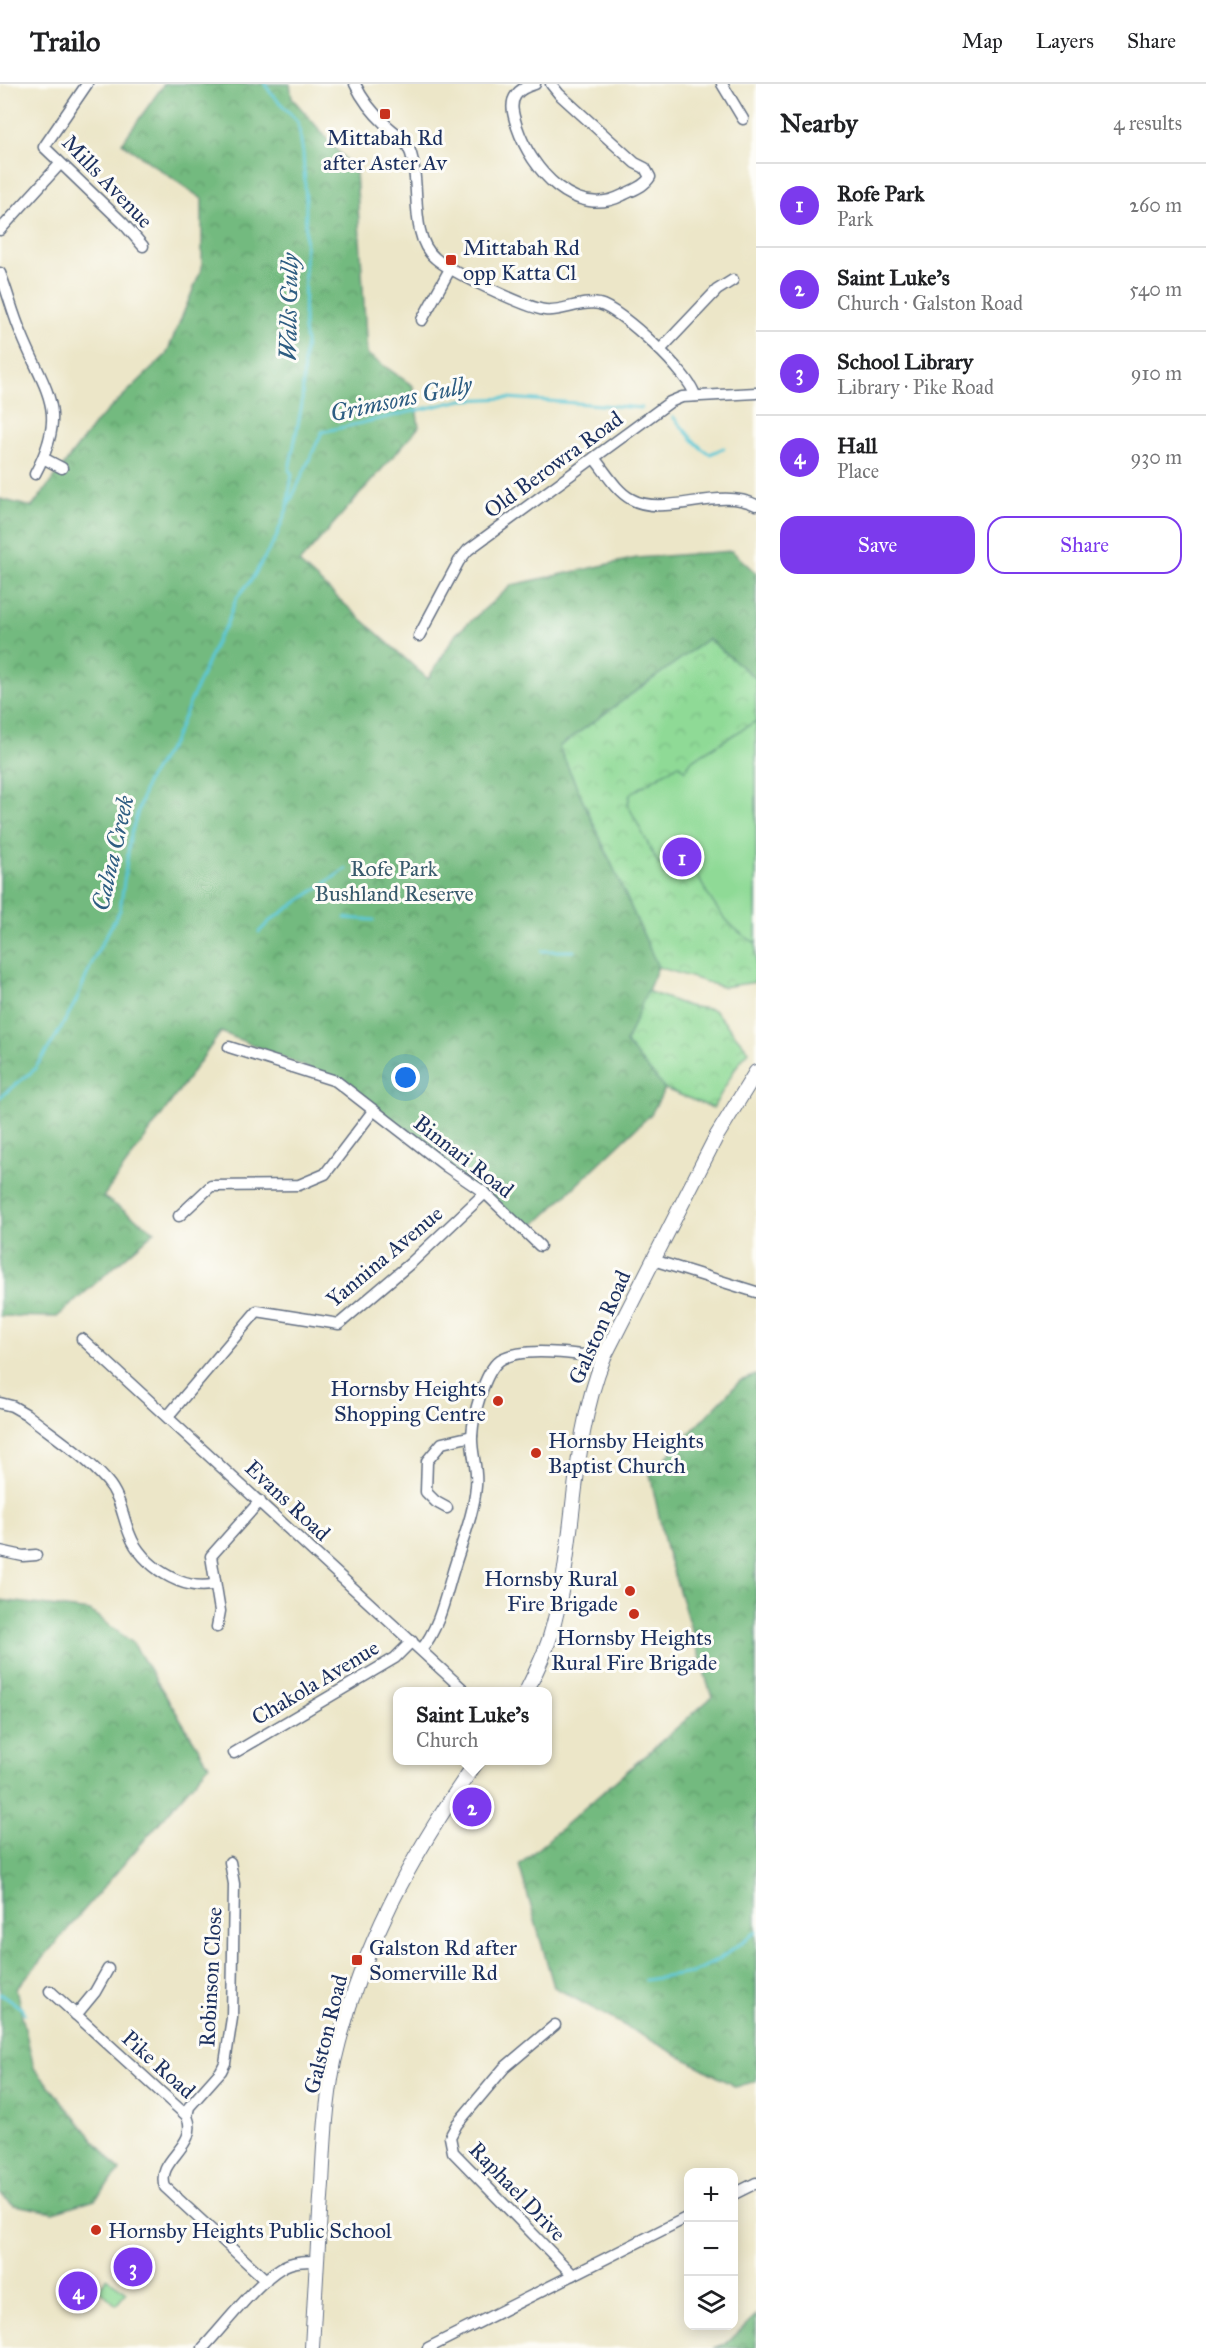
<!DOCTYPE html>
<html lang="en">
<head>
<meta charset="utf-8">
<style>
	body { margin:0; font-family:"IM FELL Great Primer",serif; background:#f2f2f2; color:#202124 }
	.controls { position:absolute; right:18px; bottom:18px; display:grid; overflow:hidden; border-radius:12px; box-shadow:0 3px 15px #0003 }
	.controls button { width:54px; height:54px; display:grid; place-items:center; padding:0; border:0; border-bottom:2px solid #e0e0e0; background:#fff; color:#202124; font:30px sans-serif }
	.you { position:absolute; left:406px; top:994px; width:21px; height:21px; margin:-15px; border:4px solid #fff; border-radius:50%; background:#1a73e8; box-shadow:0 0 0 9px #1a73e833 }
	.badge { display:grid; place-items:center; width:39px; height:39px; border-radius:50%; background:#7c3aed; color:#fff; font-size:20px; font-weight:700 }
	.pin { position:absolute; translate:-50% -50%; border:3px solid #fff; box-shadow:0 2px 6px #0006 }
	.popup { position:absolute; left:393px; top:1603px; width:159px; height:78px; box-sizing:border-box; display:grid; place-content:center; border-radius:12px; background:#fff; filter:drop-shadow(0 2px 4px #0005); font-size:20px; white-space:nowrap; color:#757577 }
	.popup b { font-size:22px; color:#202124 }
	.popup::after { content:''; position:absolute; left:50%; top:100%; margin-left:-12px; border:12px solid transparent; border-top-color:#fff }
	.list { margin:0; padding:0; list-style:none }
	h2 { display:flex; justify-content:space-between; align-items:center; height:78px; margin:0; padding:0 24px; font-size:26px }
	h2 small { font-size:20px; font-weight:400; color:#757577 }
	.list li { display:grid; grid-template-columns:39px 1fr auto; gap:18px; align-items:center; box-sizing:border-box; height:84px; padding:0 24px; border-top:2px solid #e0e0e0 }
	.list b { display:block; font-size:22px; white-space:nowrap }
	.list p { margin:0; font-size:20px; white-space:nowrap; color:#757577 }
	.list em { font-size:20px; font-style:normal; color:#757577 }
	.actions { display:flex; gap:12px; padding:18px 24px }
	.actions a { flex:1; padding:14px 0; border:2px solid #7c3aed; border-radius:18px; text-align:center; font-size:21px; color:#7c3aed }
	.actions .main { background:#7c3aed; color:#fff }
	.icon { flex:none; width:33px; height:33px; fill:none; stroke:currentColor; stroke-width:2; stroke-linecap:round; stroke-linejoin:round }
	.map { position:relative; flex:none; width:756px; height:2264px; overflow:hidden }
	header { display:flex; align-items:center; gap:36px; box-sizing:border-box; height:84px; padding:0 30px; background:#fff; border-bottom:2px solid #e0e0e0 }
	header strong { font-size:28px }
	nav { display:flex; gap:33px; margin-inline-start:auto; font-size:21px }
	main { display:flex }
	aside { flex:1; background:#fff }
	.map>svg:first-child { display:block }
	.forest { fill:url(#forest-crowns); stroke:#47746e; stroke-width:1.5 }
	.park { fill:url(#park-crowns); stroke:#55847a; stroke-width:1.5 }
	.garden { fill:#8fda96; stroke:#55847a; stroke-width:1.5 }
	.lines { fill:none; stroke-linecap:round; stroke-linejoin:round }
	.stream { stroke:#5cc7d5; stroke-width:3 }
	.minor-casing { stroke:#646f83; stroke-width:13 }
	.major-casing { stroke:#646f83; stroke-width:16 }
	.minor { stroke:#fff; stroke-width:10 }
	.major { stroke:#fff; stroke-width:14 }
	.poi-dot { fill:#c8321e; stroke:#fdfcf7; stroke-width:2 }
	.labels { text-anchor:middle; stroke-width:6; stroke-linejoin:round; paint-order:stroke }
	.poi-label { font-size:22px; fill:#1b2f5e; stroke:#fdfcf7; text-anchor:start }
	.street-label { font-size:22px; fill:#1b2f5e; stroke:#fdfcf7 }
	.park-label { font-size:22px; fill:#385a6c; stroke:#fdfcf7 }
	.water-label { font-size:24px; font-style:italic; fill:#2e5d82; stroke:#fdfcf7 }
</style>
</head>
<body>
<header>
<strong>Trailo</strong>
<nav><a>Map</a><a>Layers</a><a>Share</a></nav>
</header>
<main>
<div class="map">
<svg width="756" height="2264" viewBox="0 0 756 2264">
	<defs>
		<pattern id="forest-crowns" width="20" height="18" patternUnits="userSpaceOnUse" patternTransform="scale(1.5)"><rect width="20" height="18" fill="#73ba7f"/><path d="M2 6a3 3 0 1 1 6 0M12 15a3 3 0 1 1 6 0" fill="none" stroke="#5e986b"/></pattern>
		<pattern id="park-crowns" width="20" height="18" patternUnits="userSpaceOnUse" patternTransform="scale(1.5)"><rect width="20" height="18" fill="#8fda96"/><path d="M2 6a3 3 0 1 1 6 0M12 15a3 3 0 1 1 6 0" fill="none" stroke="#7bbb84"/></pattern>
	</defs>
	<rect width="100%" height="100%" fill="#fdfcf7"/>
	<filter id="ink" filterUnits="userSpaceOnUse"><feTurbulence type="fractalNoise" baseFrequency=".0167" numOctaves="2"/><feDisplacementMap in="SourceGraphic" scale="12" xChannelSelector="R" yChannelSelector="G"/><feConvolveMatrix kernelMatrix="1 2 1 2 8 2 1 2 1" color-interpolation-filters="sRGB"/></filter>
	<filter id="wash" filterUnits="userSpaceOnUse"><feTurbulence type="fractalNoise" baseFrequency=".008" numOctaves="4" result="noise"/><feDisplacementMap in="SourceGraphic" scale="24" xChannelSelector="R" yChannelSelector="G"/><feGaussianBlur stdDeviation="1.35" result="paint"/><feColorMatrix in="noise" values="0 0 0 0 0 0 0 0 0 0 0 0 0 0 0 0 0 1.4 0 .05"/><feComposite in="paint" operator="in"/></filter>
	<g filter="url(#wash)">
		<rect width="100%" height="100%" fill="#ece6c8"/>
		<!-- forest -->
		<g class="forest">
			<polygon points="164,0 290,0 292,14 356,88 367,270 413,302 419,343 299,479 428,595 456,550 512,501 637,474 732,467 756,489 756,595 708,555 559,663 658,883 626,958 665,1005 651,1030 528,1147 337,996 221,948 103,1113 155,1147 57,1233 0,1232 0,415 32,423 97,337 166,271 202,184 202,115 122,59"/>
			<polygon points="756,1291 756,1997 736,2003 554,1903 519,1781 712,1613 666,1465 650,1390 740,1297"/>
			<polygon points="0,1516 90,1527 133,1559 209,1681 16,1905 34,1984 120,2087 95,2115 53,2128 14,2121 0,2110"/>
			<polygon points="756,2231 756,2264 714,2264 727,2259"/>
		</g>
		<!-- park -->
		<g class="park">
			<polygon points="708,555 756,595 756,898 722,903 658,883 559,663"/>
			<polygon points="647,907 688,922 714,926 749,967 736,983 713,1024 665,1005 626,959"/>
		</g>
		<!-- garden -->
		<g class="garden">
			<path d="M756,637V859C720,841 700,800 686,765L678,772L659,781L628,721L630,710L679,680L685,687L692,676Z"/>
			<polygon points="107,2194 127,2208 116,2221 99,2205"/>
		</g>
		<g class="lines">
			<!-- stream -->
			<g class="stream">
				<polyline points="265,0 270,8 298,38 303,69 306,118 304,246 306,258 304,274 302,320 289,386 292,390 287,425 275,456"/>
				<path d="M673,333C685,345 696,363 710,370L724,364"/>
				<polyline points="289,420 322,348 462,316 508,314 642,324"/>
				<polyline points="345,834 374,836"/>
				<polyline points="259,848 271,836 346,785"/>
				<polyline points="542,867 574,867"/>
				<polyline points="0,1013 34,986 54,956 76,917 95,872 120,826 130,754 147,697 173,658 218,554 226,542 236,515 252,495 274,457"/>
				<polyline points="645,1896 692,1889 718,1876 756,1848"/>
				<polyline points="0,1909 21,1924 25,1929"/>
			</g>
		</g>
	</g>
	<g filter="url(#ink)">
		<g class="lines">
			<!-- minor casing -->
			<g class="minor-casing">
				<g id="minor">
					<polyline points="87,0 44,63 123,139 143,162"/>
					<path d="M355,0C362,15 372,28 385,40C395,49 407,56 411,70C421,101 409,152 435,174C449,187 527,224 545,226C563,228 581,216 599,220C620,224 692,292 695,312"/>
					<path d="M535,0C528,2 520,5 516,11C509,20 514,33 517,43C531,85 575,136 623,111C632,106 644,103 650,93L645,84L635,79L559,10L551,0"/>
					<polyline points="722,0 743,35"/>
					<polyline points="0,146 60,80"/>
					<path d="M0,189C8,209 13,231 22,251C46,310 69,326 35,390"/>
					<polyline points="422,236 450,185"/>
					<polyline points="660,266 717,206 733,196"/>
					<polyline points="43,374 62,384"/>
					<path d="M594,374C605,387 616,407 631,415C664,434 719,402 756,421"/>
					<polyline points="419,552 459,477 468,466 670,318 682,313 756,309"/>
					<polyline points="229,963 336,997 447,1083 485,1109 540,1162"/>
					<polyline points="179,1132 211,1102 299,1101 325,1090 373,1027"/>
					<polyline points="653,1176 756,1208"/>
					<polyline points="82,1255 466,1608"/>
					<path d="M0,1319L12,1322L26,1330C51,1350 85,1372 107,1397C121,1413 122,1432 130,1451C141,1481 184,1509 215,1500"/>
					<polyline points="168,1332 257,1227 339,1240 412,1178 485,1109"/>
					<polyline points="447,1424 436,1418 426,1408 427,1377 442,1359 472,1352"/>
					<polyline points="0,1467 23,1472 36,1471"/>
					<polyline points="217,1543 220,1527 211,1472 260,1417"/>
					<path d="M421,1566C440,1543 446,1509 455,1481C463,1455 474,1429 476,1402C478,1385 471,1368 472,1352C473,1332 484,1288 500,1276C523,1261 578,1271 604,1273"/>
					<polyline points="234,1669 395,1574 412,1557"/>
					<path d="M50,1907L187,2032C200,2063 155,2075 165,2103L266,2196"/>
					<polyline points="76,1931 95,1908 108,1885"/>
					<polyline points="555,1941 504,1984 457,2040 450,2053 453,2068 573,2191"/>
					<polyline points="187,2032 189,2023 221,1987 225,1979 232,1934 234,1800 230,1778"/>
					<polyline points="734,2110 756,2099"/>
					<path d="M203,2264C224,2242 256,2199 281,2184C292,2177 304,2177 317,2177"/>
					<polyline points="428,2264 688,2133"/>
				</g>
			</g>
			<!-- major casing -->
			<g class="major-casing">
				<g id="major">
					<path d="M526,1608C535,1590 544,1572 550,1553C578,1461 568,1362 604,1273L716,1053L756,988"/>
					<path d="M312,2264C315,2209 318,2155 322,2100C324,2060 326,2018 334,1978C359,1867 412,1769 478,1676"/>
				</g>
			</g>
			<!-- minor -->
			<use href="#minor" class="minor"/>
			<!-- major -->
			<use href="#major" class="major"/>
		</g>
	</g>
	<!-- markers -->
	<g class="poi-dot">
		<rect x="379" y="24" width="12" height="12" rx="3"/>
		<rect x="445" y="170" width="12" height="12" rx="3"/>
		<circle cx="498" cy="1317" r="6"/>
		<circle cx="536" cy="1369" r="6"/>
		<circle cx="630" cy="1507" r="6"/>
		<circle cx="634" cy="1530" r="6"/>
		<rect x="351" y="1870" width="12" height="12" rx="3"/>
		<circle cx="96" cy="2146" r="6"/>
	</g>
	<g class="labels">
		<!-- poi labels -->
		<g class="poi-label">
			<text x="385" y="61" text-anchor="middle">Mittabah Rd<tspan x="385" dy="25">after Aster Av</tspan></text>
			<text x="463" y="171">Mittabah Rd<tspan x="463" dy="25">opp Katta Cl</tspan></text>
			<text x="486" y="1312" text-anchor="end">Hornsby Heights<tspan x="486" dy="25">Shopping Centre</tspan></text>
			<text x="548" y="1364">Hornsby Heights<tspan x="548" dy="25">Baptist Church</tspan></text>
			<text x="618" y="1502" text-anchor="end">Hornsby Rural<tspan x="618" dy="25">Fire Brigade</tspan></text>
			<text x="634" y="1561" text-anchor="middle">Hornsby Heights<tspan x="634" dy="25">Rural Fire Brigade</tspan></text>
			<text x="369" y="1871">Galston Rd after<tspan x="369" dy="25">Somerville Rd</tspan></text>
			<text x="108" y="2154">Hornsby Heights Public School</text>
		</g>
		<!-- street labels -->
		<g class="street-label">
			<text transform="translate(108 97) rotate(46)" y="8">Mills Avenue</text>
			<text transform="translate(553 380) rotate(-36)" y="8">Old Berowra Road</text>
			<text transform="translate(464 1072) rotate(38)" y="8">Binnari Road</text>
			<text transform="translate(384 1172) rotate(-40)" y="8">Yannina Avenue</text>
			<text transform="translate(599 1243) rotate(-66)" y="8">Galston Road</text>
			<text transform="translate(288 1416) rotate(43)" y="8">Evans Road</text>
			<text transform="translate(315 1598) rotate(-31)" y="8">Chakola Avenue</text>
			<text transform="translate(210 1893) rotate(-87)" y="8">Robinson Close</text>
			<text transform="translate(325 1950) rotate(-76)" y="8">Galston Road</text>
			<text transform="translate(159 1980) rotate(42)" y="8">Pike Road</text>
			<text transform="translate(518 2107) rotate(46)" y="8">Raphael Drive</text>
		</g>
		<!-- park labels -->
		<g class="park-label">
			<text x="394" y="792">Rofe Park<tspan x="394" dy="25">Bushland Reserve</tspan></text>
		</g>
		<!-- water labels -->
		<g class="water-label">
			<text transform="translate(289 223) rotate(-89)" y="8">Walls Gully</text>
			<text transform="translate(401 315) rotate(-12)" y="8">Grimsons Gully</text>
			<text transform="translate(113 769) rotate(-77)" y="8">Calna Creek</text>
		</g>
	</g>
</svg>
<div class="controls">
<button>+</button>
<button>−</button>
<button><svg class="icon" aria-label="layers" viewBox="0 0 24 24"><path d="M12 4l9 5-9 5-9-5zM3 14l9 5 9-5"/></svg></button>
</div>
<div class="you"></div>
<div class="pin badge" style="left:682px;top:773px">1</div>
<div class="pin badge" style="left:472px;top:1723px">2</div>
<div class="popup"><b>Saint Luke's</b>Church</div>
<div class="pin badge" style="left:133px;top:2183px">3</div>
<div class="pin badge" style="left:78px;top:2207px">4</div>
</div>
<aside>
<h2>Nearby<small>4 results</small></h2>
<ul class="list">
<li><span class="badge">1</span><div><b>Rofe Park</b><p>Park</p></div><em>260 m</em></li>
<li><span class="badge">2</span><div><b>Saint Luke's</b><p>Church · Galston Road</p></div><em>540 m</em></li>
<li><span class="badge">3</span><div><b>School Library</b><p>Library · Pike Road</p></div><em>910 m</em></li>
<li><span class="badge">4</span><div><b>Hall</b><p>Place</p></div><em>930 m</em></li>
</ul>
<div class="actions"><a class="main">Save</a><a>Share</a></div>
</aside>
</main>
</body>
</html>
